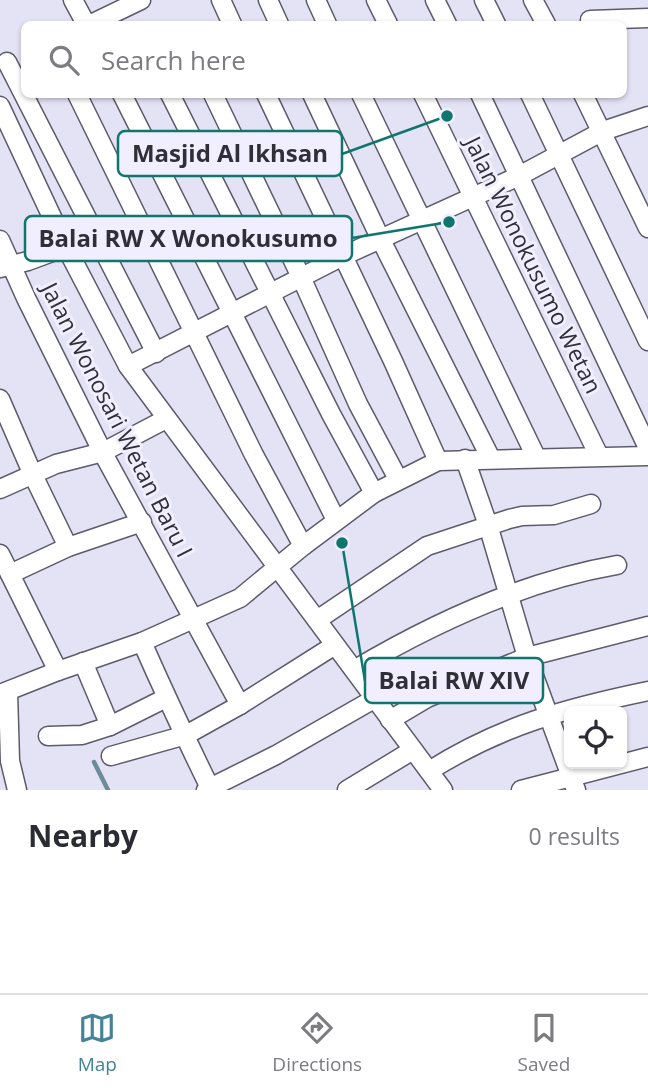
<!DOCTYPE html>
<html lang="en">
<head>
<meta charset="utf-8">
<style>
	body { margin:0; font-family:"Open Sans",sans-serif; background:#f7f7f7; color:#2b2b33 }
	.controls { position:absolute; right:21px; bottom:21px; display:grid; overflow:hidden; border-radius:10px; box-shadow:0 2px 5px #0004 }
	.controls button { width:63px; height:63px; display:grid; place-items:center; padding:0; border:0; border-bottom:2px solid #e1e1e2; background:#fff; color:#2b2b33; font:35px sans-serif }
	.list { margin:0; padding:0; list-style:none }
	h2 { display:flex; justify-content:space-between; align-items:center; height:91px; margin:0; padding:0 28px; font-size:30px }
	h2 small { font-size:23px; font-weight:400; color:#7c7c81 }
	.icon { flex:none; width:38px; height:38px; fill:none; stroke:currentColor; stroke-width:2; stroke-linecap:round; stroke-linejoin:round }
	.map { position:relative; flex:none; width:648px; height:790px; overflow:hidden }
	.search { position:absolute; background:#fff; box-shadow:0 2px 5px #0004; left:21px; right:21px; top:21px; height:77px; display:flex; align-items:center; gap:18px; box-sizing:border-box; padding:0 24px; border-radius:10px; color:#7c7c81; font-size:26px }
	.sheet { height:203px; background:#fff }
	nav { display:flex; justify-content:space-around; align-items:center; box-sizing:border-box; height:98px; border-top:2px solid #e1e1e2; background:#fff; font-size:19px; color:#7c7c81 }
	nav a { display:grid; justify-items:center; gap:4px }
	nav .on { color:#448398 }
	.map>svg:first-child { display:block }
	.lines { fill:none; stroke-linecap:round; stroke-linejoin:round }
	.stream { stroke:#6d8c9a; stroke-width:4.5 }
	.minor-casing { stroke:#5d5b6b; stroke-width:21 }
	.minor { stroke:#fff; stroke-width:18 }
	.labels { text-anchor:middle; stroke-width:6; stroke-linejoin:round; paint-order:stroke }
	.street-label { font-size:23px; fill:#302f37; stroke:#f1efff }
	.leader { fill:none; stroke:#0f766e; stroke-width:2.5 }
	.callout-dot { fill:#0f766e; stroke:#f1efff; stroke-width:2.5 }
	.callout { fill:#f1efff; stroke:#0f766e; stroke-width:2.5 }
	.callout-label { font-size:24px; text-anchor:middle; font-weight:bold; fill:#302f37 }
</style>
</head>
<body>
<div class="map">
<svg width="648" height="790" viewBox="0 0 648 790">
	<rect width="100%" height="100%" fill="#e4e2f5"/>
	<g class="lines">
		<!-- stream -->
		<polyline class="stream" points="94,762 108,790"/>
		<!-- minor casing -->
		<g class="minor-casing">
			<g id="minor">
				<polyline points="73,0 86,24"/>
				<polyline points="221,0 232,24"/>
				<polyline points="268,0 279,24"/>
				<polyline points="316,0 327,24"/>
				<polyline points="376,0 388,24"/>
				<polyline points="435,0 447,24"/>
				<polyline points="484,0 496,24"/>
				<polyline points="533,0 546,24"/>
				<polyline points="590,20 648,18"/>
				<polyline points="91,24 141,0"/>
				<polyline points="7,62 156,353"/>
				<polyline points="77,94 254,455 303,546"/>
				<polyline points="122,94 336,520"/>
				<polyline points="170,94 331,414 374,493"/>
				<polyline points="213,94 301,277 358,404 398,479"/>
				<polyline points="266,94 393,361 438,461"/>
				<polyline points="312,94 381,240 491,459"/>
				<polyline points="361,94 536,457"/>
				<polyline points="423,94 599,456"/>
				<polyline points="480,94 648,448"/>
				<polyline points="530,94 648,341"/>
				<polyline points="583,94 648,228"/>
				<polyline points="0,106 66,247 128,366 443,790"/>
				<polyline points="0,240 26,298 104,455 240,705"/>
				<polyline points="0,268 28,261 66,247"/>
				<polyline points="128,366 343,256 519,176 603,131 648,116"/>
				<polyline points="0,399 33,475 68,547"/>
				<polyline points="465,459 488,525 527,657 576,790"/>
				<polyline points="0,489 56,464 103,452 166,419"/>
				<polyline points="0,554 58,671"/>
				<polyline points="10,574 68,547 142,522"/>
				<polyline points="317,620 427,546 509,519 522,516 554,515 591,504"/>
				<path d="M142,642C164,692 187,741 211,790"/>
				<polyline points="83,662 110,726"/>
				<path d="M354,670C435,622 524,581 617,565"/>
				<polyline points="8,692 10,761 17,790"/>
				<polyline points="0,694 58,671 142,642 240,598 303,546 374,493 438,461 648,456"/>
				<polyline points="390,720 427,698 527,657 648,626"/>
				<polyline points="48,736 82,735 110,726 166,698"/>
				<polyline points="111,756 186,735 240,705 335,645"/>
				<path d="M429,771C500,726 566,708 648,691"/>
				<polyline points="206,790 276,755 374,699"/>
				<polyline points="347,790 413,750"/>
				<polyline points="521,790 648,757"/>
			</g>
		</g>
		<!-- minor -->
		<use href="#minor" class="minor"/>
	</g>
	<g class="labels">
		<!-- street labels -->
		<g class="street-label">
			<text transform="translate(533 265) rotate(64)" y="8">Jalan Wonokusumo Wetan</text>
			<text transform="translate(117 420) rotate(63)" y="8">Jalan Wonosari Wetan Baru I</text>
		</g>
	</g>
	<!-- callouts -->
	<path class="leader" d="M447 116L342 154M449 222L352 238M342 543L365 681"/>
	<g class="callout-dot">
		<circle cx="447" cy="116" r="7"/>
		<circle cx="449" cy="222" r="7"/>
		<circle cx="342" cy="543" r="7"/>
	</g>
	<g class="callout">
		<rect x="118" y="131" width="224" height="45" rx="7"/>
		<rect x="25" y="216" width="327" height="45" rx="7"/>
		<rect x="365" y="658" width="178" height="45" rx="7"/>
	</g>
	<g class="callout-label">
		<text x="230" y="162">Masjid Al Ikhsan</text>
		<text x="188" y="247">Balai RW X Wonokusumo</text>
		<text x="454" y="689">Balai RW XIV</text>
	</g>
</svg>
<div class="controls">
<button><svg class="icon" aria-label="locate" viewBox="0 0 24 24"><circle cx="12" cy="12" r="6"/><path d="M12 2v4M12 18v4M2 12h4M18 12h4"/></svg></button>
</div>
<div class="search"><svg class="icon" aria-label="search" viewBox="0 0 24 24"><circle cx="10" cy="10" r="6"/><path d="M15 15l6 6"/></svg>Search here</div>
</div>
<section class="sheet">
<h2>Nearby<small>0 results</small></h2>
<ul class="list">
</ul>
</section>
<nav>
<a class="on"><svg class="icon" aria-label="map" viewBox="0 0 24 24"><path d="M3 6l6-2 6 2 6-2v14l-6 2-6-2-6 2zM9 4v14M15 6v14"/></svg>Map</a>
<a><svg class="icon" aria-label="directions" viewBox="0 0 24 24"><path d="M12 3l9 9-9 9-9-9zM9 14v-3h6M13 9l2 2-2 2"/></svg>Directions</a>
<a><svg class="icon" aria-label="saved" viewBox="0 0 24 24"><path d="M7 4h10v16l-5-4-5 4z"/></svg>Saved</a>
</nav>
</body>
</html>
